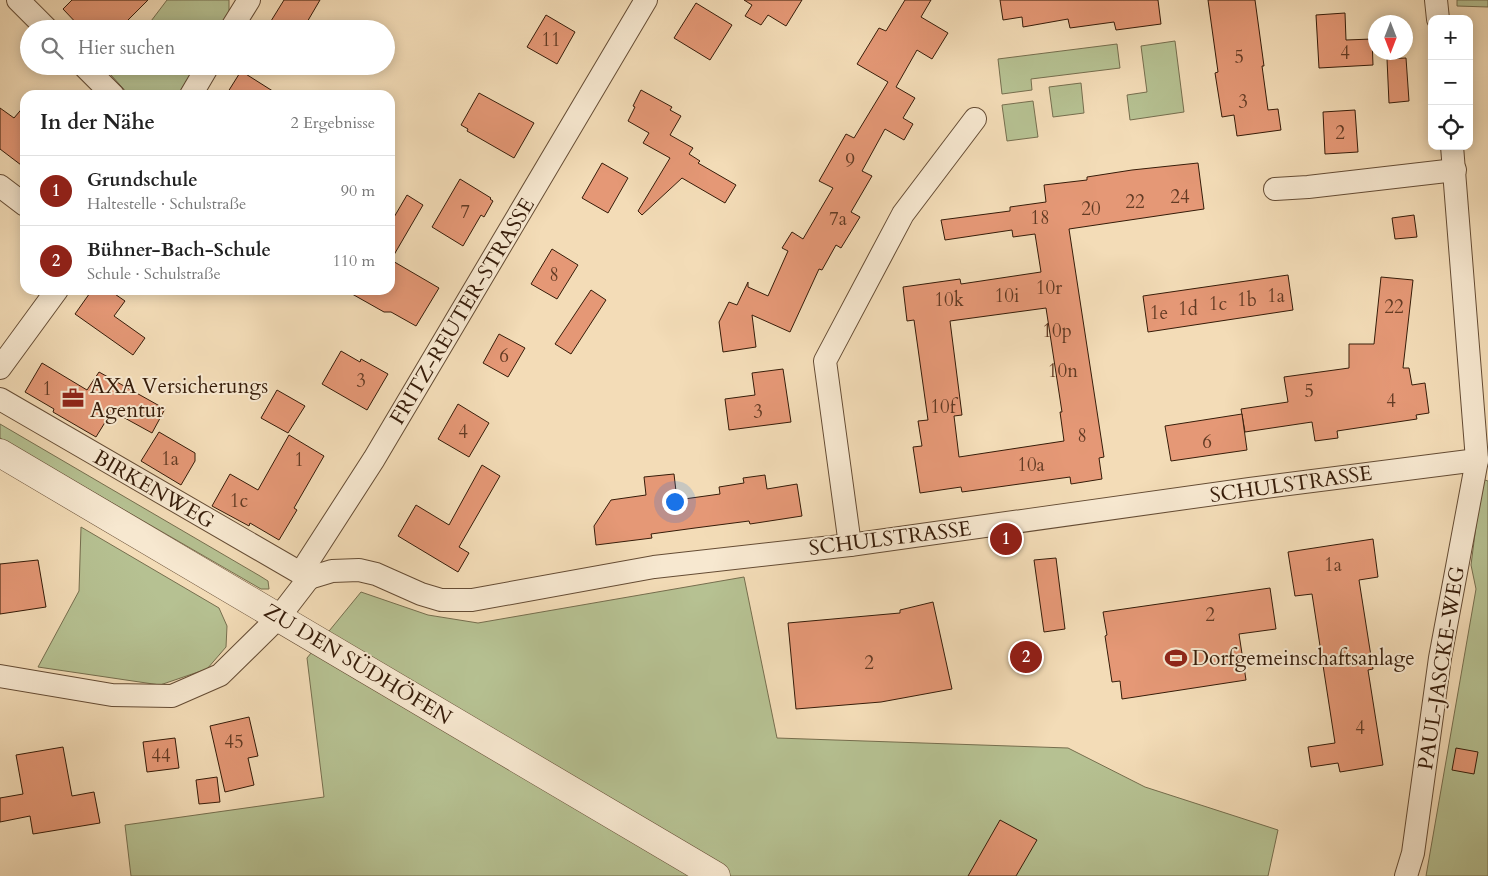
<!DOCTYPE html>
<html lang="de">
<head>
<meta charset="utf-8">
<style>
	body { margin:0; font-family:Cardo,serif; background:#f2f2f2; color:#222 }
	.controls { position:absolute; right:15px; top:15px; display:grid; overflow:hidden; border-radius:10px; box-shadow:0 2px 12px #0003 }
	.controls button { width:45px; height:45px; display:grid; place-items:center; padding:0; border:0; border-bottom:1px solid #e0e0e0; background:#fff; color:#222; font:25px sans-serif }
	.compass { position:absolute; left:1368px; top:15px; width:45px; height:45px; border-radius:50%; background:#fff; box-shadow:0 2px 12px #0003; rotate:180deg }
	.you { position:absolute; left:674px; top:501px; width:18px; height:18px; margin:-12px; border:4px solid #fff; border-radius:50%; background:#1a73e8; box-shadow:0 0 0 8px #1a73e833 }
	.badge { display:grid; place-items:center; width:32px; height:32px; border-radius:50%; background:#8f2418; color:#fff; font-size:16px; font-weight:700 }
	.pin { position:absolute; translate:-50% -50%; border:2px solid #fff; box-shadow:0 1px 5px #0006 }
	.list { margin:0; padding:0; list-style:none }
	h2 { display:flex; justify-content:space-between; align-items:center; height:65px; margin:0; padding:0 20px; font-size:21px }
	h2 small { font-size:16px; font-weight:400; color:#767676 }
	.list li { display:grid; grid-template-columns:32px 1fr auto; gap:15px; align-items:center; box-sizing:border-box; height:70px; padding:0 20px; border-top:1px solid #e0e0e0 }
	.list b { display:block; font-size:19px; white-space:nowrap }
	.list p { margin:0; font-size:16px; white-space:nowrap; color:#767676 }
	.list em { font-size:16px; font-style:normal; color:#767676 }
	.icon { flex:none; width:28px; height:28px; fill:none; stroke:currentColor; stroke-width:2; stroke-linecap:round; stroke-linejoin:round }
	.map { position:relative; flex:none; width:1488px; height:876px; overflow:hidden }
	.search { position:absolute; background:#fff; box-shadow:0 2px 12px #0003; left:20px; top:20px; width:375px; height:55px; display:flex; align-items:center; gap:12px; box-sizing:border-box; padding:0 18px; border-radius:28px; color:#767676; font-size:19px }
	.panel { position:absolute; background:#fff; box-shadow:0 2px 12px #0003; left:20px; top:90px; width:375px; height:205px; border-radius:15px }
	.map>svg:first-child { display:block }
	.green { fill:#b6c192; stroke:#766e4e }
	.building { fill:#e59876; stroke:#361c09; fill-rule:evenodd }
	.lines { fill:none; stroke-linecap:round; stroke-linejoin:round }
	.minor-casing { stroke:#654c34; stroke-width:24 }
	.tertiary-casing { stroke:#654c34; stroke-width:29 }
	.minor { stroke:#f7e8d0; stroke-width:22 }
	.tertiary { stroke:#f7e8d0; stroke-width:28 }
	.labels { text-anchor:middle; stroke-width:4; stroke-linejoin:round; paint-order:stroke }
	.number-label { font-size:19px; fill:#623b24 }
	.street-label { font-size:21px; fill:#361c09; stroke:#f7e8d0 }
	.poi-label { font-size:21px; fill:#361c09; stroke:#f7e8d0; text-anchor:start }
</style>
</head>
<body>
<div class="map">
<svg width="1488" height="876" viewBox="0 0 1488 876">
	<rect width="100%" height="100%" fill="#f3dcb7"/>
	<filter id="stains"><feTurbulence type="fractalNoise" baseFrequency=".004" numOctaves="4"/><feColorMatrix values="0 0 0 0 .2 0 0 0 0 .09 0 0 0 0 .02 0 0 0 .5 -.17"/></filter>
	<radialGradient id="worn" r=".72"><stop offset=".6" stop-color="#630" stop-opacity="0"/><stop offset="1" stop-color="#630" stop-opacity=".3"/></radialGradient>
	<!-- green -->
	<g class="green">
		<polygon points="167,0 229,0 229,15 220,29 145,29"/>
		<polygon points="1457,0 1488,0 1488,7 1457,6"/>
		<polygon points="1175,41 1184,112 1130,120 1127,95 1147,92 1141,46"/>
		<polygon points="1117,44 1120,68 1031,79 1032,90 1002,94 998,59"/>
		<polygon points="117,66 196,66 178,95 129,95 111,75"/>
		<polygon points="1081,83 1084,113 1053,117 1049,87"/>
		<polygon points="1033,101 1038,137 1007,141 1002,105"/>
		<polygon points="0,424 260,576 268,581 269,589 261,589 0,438"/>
		<polygon points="1482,479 1488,481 1488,876 1426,876 1476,589 1471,565"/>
		<polygon points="81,527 219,608 227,626 226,647 207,669 160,685 38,667 79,591"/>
		<polygon points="744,577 777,738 1068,748 1145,787 1278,830 1268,876 131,876 125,825 324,797 307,658 361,592 428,615 478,623"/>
	</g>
	<!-- building -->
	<g class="building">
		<polygon points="72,0 148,0 119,29 82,29 63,9"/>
		<polygon points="284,0 320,0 303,29 284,29 271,21"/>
		<polygon points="744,0 802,0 786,26 768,15 761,25 745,16 752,5"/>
		<polygon points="905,0 931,0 921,17 948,33 932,59 917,50 896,87 915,98 903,118 913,124 904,140 885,129 862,171 872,176 851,212 860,217 841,248 836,245 822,270 819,269 790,332 752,315 756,347 723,352 719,322 729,302 737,305 748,282 748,287 768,296 788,251 782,248 792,232 803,239 833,188 819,181 846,134 854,138 888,82 857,64 879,28 886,31"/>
		<polygon points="1000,0 1158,0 1161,24 1116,30 1114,22 1070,28 1068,19 1023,27 1022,17 1003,20"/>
		<polygon points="1208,0 1255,0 1264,66 1262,66 1268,110 1278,109 1281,130 1237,136 1234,115 1222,117 1215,73 1218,72"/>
		<polygon points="696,3 732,25 710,60 674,38"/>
		<polygon points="1345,13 1346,40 1372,39 1373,65 1319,68 1316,15"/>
		<polygon points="546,15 575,32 557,64 527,47"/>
		<polygon points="1406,58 1409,101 1389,103 1387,59"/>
		<polygon points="241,71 279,95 226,95"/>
		<polygon points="641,90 672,107 670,110 681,116 670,135 693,148 689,154 700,161 698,163 736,185 725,203 682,178 642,215 638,211 670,158 643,143 649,133 628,121 635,107 633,106"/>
		<polygon points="479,93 534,123 514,158 467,131 468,129 461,125"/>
		<polygon points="25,105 25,168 0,149 0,108 14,118"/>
		<polygon points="1355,110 1358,152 1325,154 1323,112"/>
		<polygon points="602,163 628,178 608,213 582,198"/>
		<path d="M1198,163L1204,209L1069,229L1104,457L1099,458L1102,479L1071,484L1070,477L962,492L961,487L920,493L913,447L922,446L918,421L928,420L914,320L907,321L903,287L960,279L961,284L1041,272L1035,234L1013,237L1012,230L945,240L941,220L1010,211V207L1046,202L1044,185L1087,180V177L1132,170ZM1046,308L1062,412H1060L1064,441L959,457L954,416L962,415L950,321Z"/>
		<polygon points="460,179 491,198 490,199 493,201 484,217 481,215 463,246 432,227"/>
		<polygon points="407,195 423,205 391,260 439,288 416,326 391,312 384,312 345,290 390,290 390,224"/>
		<polygon points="1414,215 1417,237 1395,239 1392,218"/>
		<polygon points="552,249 578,265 557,299 531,284"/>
		<polygon points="1288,275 1293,310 1148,332 1143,296"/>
		<polygon points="1381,277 1413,280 1403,368 1409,368 1412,385 1425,383 1429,413 1416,415 1417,419 1337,431 1338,438 1315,441 1312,422 1245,432 1241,409 1288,402 1284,377 1349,368 1349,344 1374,344"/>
		<polygon points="92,290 109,290 125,301 114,316 145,338 133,355 75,314"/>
		<polygon points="591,290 606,300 571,354 555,344"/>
		<polygon points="499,334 525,348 508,377 483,363"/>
		<polygon points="341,351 360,362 361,359 388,374 367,410 322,384"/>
		<polygon points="42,363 87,390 99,372 165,409 152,433 112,411 96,437 53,412 54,409 25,392"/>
		<polygon points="783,369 791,422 729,430 725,399 755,395 752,373"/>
		<polygon points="277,390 305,406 288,433 261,418"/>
		<polygon points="458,404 489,423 469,457 438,439"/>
		<polygon points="1242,414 1247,450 1171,461 1165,426"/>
		<polygon points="159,432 195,453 195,461 181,485 141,461"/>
		<polygon points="289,435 324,456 294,508 297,510 279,540 250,523 249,526 212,506 230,474 258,490"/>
		<polygon points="482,465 500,476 459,547 469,553 458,572 398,536 416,505 449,525"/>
		<polygon points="674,474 677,500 720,494 719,487 744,483 743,478 765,475 767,489 797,484 802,516 750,524 749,521 695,528 651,534 652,538 596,545 594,526 611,500 646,495 644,477"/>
		<polygon points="1373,539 1378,577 1359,580 1373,669 1368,670 1383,765 1340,772 1338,763 1311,767 1308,747 1335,743 1312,594 1295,596 1288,552"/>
		<polygon points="1056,558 1065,629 1044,632 1034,560"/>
		<polygon points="38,560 46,607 0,614 0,564"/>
		<polygon points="1270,588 1276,629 1239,634 1246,680 1122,699 1120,681 1112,682 1105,636 1107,635 1103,612"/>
		<polygon points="933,602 952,689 881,702 796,709 788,623 900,613 900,610"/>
		<polygon points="249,717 258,756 248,758 254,785 225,792 210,726"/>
		<polygon points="175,738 179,768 147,772 143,742"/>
		<polygon points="63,747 72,796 94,792 100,823 33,834 30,816 0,822 0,798 23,794 16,755"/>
		<polygon points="1456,748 1478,752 1474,774 1452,770"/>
		<polygon points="217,777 220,802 199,804 196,780"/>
		<polygon points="1000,820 1037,840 1016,876 968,876"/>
	</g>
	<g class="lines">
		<!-- minor casing -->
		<g class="minor-casing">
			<g id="minor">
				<polyline points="18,0 47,29"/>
				<polyline points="1436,0 1438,19"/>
				<polyline points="231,29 249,0"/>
				<polyline points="84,66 113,95"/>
				<polyline points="191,95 208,66"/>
				<polyline points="0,186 25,205"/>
				<polyline points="1275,189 1308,187 1455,170"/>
				<polyline points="0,368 57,290"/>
				<polyline points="0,399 309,578"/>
				<polyline points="850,545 825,361 903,214 975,119"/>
				<polyline points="309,578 332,571 359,570 376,574 421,594 441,600 472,600 654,567 850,545 1250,489 1477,460"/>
				<polyline points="309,578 305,566 374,459 646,0"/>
				<polyline points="0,676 112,695 172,696 220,675 279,617 309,578"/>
				<polyline points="1406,876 1413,853 1440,658 1477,460 1452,146"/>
			</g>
		</g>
		<!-- tertiary casing -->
		<g class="tertiary-casing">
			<polyline id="tertiary" points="0,453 716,876"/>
		</g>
		<!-- minor -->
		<use href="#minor" class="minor"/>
		<!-- tertiary -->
		<use href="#tertiary" class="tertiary"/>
	</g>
	<!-- icons -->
	<defs>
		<g id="office-bare" transform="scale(1.725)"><path d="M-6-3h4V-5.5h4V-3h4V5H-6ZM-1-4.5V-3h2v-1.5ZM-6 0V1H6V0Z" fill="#8f2418" stroke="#f7e8d0" stroke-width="2.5" paint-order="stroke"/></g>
		<g id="stadium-bare" transform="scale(1.725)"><path d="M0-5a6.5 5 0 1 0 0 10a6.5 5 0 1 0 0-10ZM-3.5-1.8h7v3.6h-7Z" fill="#8f2418" stroke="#f7e8d0" stroke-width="2.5" paint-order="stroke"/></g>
	</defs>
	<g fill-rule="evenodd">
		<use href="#office-bare" x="73" y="398"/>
		<use href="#stadium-bare" x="1176" y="658"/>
	</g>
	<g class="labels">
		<!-- number labels -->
		<g class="number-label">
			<text x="551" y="46">11</text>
			<text x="1345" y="59">4</text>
			<text x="1239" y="63">5</text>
			<text x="1243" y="108">3</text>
			<text x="1340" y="139">2</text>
			<text x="850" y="167">9</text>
			<text x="1180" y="203">24</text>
			<text x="1135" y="208">22</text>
			<text x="1091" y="215">20</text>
			<text x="465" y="218">7</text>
			<text x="1040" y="224">18</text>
			<text x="838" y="225">7a</text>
			<text x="554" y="281">8</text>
			<text x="1049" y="294">10r</text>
			<text x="1007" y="302">10i</text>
			<text x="1276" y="302">1a</text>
			<text x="949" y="306">10k</text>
			<text x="1247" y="306">1b</text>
			<text x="1218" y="310">1c</text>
			<text x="1394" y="313">22</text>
			<text x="1188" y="315">1d</text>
			<text x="1159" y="319">1e</text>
			<text x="1057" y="337">10p</text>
			<text x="504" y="362">6</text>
			<text x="1063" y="377">10n</text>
			<text x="361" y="387">3</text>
			<text x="47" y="395">1</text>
			<text x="1309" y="397">5</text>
			<text x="1391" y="407">4</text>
			<text x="943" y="413">10f</text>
			<text x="758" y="418">3</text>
			<text x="463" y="438">4</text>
			<text x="1082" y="442">8</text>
			<text x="1207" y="448">6</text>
			<text x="170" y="465">1a</text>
			<text x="299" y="466">1</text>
			<text x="1031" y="471">10a</text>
			<text x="239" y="507">1c</text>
			<text x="1333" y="571">1a</text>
			<text x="1210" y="621">2</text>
			<text x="869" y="669">2</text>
			<text x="1360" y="734">4</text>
			<text x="234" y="748">45</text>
			<text x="161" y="762">44</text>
		</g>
		<!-- street labels -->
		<g class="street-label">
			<text transform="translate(462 311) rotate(-59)" y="7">FRITZ-REUTER-STRASSE</text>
			<text transform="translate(1291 484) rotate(-8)" y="7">SCHULSTRASSE</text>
			<text transform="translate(154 489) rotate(30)" y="7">BIRKENWEG</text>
			<text transform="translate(890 538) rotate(-7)" y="7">SCHULSTRASSE</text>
			<text transform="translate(358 664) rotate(31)" y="7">ZU DEN SÜDHÖFEN</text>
			<text transform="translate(1441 668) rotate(-81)" y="7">PAUL-JASCKE-WEG</text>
		</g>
		<!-- poi labels -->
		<g class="poi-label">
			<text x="90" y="393">AXA Versicherungs<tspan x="90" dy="24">Agentur</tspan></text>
			<text x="1192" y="665">Dorfgemeinschaftsanlage</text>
		</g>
	</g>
	<rect width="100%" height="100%" filter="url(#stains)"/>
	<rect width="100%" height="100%" fill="url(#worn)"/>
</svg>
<div class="controls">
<button>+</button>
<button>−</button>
<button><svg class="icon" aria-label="locate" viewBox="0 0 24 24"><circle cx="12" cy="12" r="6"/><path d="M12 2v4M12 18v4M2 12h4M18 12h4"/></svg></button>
</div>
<svg class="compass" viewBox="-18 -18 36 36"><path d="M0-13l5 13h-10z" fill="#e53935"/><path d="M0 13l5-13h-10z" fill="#767676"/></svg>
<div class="you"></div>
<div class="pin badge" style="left:1006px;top:539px">1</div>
<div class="pin badge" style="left:1026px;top:657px">2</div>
<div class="search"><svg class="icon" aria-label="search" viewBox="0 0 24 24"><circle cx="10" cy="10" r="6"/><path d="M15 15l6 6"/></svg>Hier suchen</div>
<section class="panel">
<h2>In der Nähe<small>2 Ergebnisse</small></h2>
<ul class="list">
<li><span class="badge">1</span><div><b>Grundschule</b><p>Haltestelle · Schulstraße</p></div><em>90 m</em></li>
<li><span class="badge">2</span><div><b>Bühner-Bach-Schule</b><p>Schule · Schulstraße</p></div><em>110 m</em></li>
</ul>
</section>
</div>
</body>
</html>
